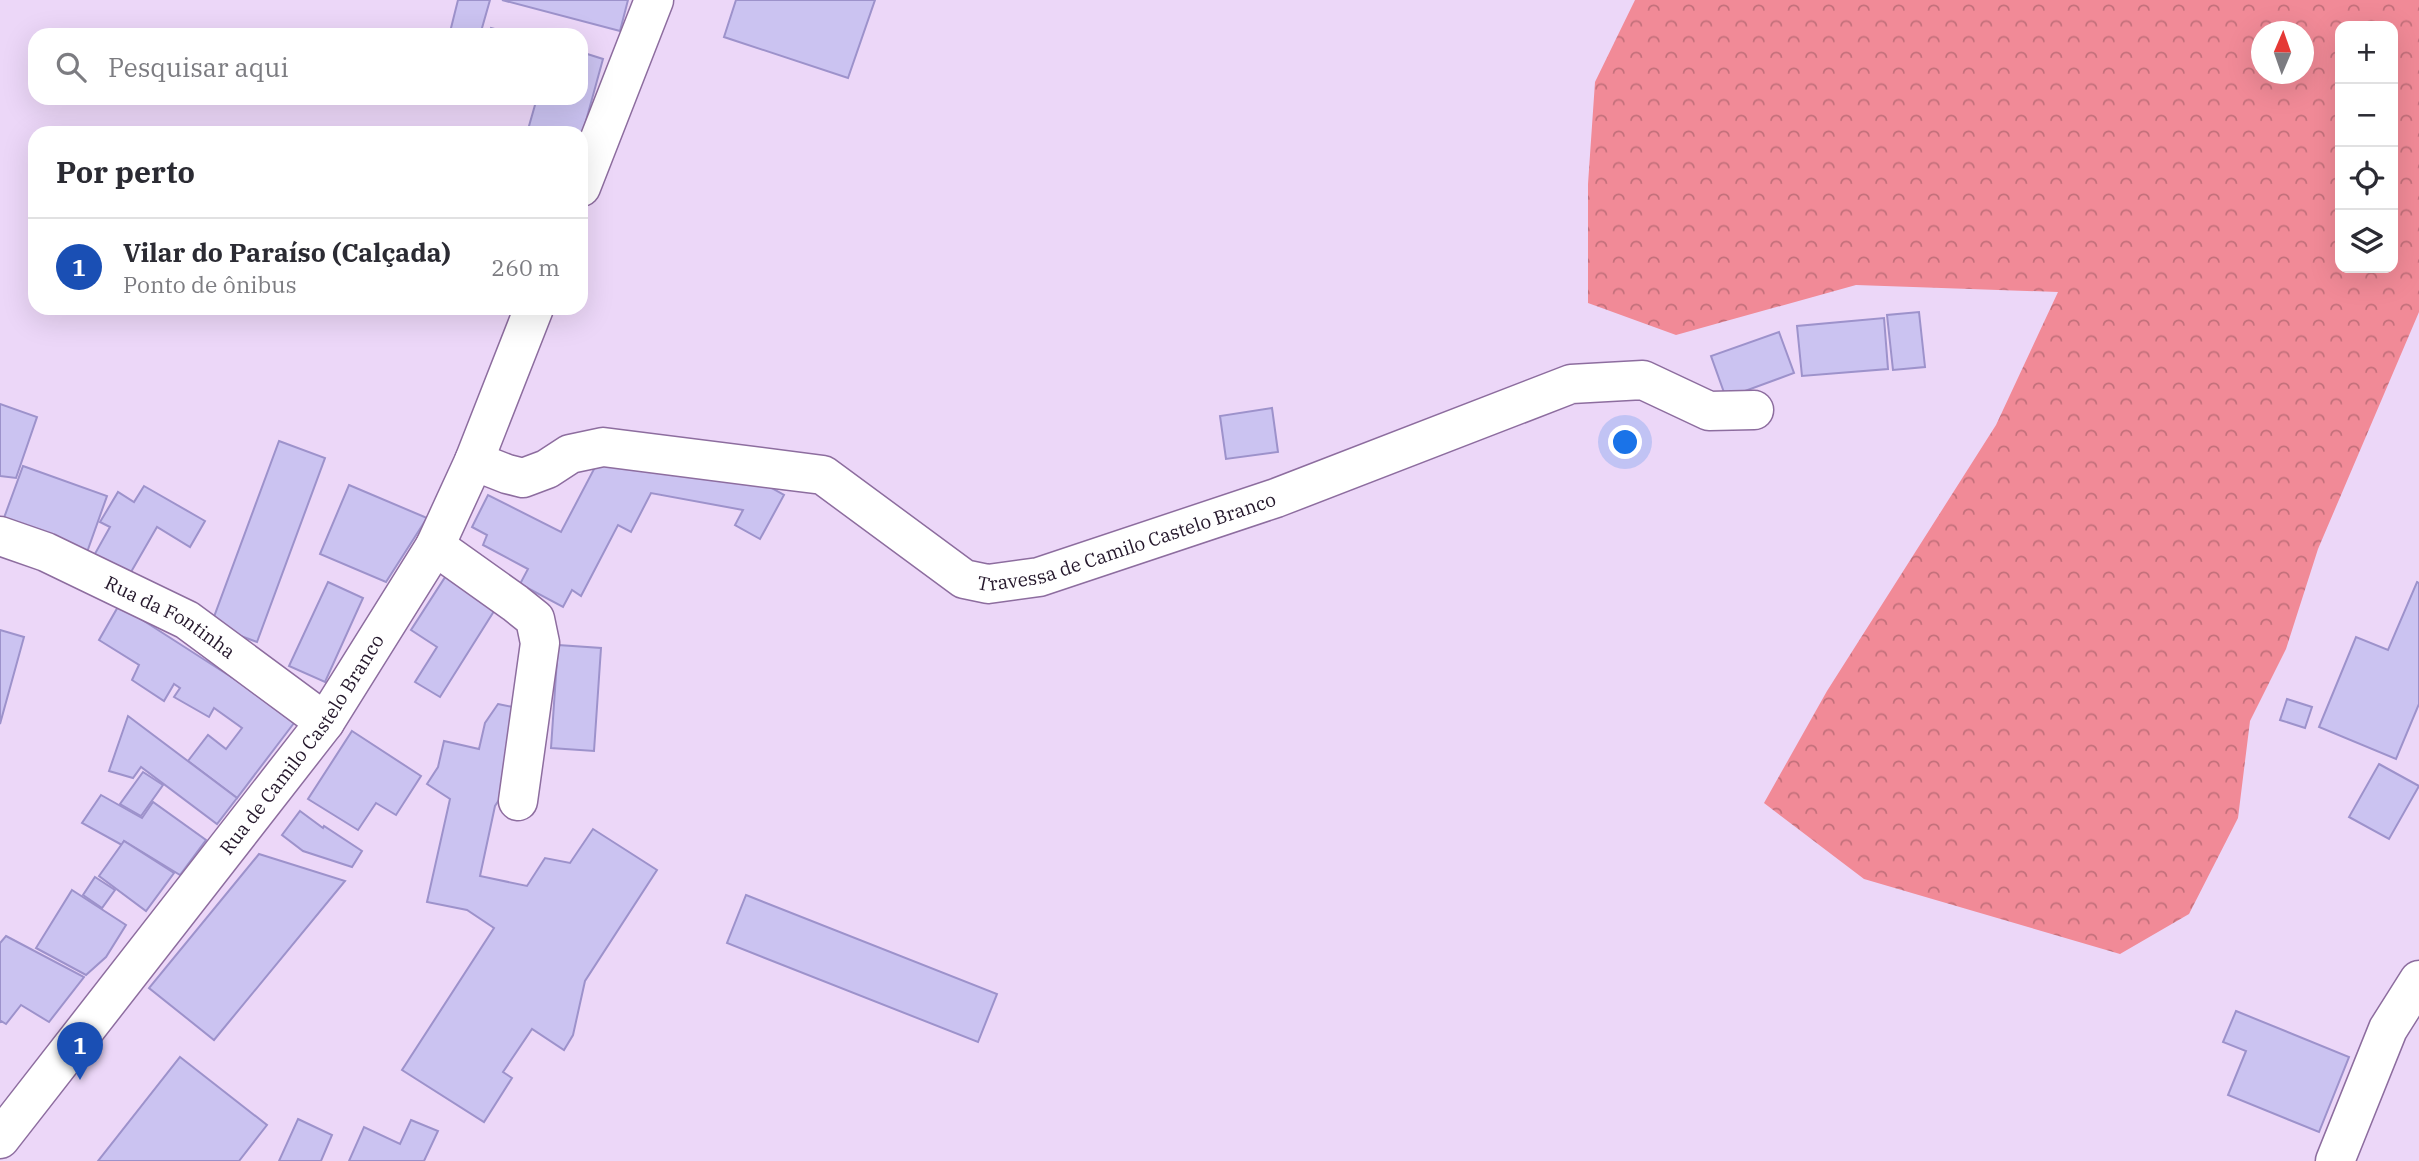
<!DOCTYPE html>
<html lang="pt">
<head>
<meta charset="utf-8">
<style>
	body { margin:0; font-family:"IBM Plex Serif",serif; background:#f2f2f3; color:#2b2b33 }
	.controls { position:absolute; right:21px; top:21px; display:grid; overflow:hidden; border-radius:14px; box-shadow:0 7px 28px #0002 }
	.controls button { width:63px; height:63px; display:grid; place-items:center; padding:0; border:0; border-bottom:2px solid #e1e1e2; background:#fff; color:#2b2b33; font:35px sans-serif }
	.compass { position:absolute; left:2251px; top:21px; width:63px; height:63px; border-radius:50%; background:#fff; box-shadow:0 7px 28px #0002; rotate:2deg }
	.you { position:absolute; left:1626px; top:443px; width:24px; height:24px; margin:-18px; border:5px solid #fff; border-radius:50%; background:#1a73e8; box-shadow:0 0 0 10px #1a73e833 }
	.badge { display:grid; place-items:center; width:46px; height:46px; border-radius:50%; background:#3e631c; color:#fff; font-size:23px; font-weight:700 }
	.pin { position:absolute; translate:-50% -58px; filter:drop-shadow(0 2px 4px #0008) }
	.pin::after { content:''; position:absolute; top:37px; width:24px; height:21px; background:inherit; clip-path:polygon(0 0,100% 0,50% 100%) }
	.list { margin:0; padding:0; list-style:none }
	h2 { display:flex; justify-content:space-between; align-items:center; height:91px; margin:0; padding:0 28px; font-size:30px }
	h2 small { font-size:23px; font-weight:400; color:#7c7c81 }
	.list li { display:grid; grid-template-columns:46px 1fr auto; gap:21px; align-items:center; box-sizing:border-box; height:98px; padding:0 28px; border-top:2px solid #e1e1e2 }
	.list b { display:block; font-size:26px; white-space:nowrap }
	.list p { margin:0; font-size:23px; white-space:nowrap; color:#7c7c81 }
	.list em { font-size:23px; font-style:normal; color:#7c7c81 }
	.icon { flex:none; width:38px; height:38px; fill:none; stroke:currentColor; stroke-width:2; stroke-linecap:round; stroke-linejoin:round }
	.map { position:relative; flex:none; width:2419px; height:1161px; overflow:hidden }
	.search { position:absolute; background:#fff; box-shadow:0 7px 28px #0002; left:28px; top:28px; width:560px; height:77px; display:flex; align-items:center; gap:18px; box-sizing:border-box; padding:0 24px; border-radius:21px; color:#7c7c81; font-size:26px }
	.panel { position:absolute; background:#fff; box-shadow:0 7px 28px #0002; left:28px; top:126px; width:560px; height:189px; border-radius:21px }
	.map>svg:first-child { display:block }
	.forest { fill:url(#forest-crowns); fill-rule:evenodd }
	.building { fill:#cbc3f1; stroke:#9d92cb; stroke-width:2 }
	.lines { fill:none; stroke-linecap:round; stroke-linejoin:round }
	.minor-casing { stroke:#8d6d9f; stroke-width:41 }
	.major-casing { stroke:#8d6d9f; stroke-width:41 }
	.minor { stroke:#fff; stroke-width:38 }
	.major { stroke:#fff; stroke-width:38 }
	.labels { text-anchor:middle; stroke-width:7; stroke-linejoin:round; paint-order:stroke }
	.street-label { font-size:19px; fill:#24172b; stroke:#f5e7fe }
</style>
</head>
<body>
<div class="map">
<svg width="2419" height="1161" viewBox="0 0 2419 1161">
	<defs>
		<pattern id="forest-crowns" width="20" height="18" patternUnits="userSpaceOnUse" patternTransform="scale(1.75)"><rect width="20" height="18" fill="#f18a97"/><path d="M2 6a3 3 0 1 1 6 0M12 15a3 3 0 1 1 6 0" fill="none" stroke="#c3707b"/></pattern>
	</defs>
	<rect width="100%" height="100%" fill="#ecd7f8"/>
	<!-- forest -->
	<path class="forest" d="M1635,0H2419V312L2318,549L2286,649L2250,721L2238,818L2189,914L2120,954L1864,879L1764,803L1827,691L1996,425L2058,292L1856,285L1676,335L1588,303V184L1595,82ZM2340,26H2393V268H2340ZM2262,32H2304V74H2262Z"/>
	<!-- building -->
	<g class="building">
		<polygon points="458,0 490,0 480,35 461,35 450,32"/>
		<polygon points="502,0 628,0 620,31"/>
		<polygon points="736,0 875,0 848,78 724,37"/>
		<polygon points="491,28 518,35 489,35"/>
		<polygon points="581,52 603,59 581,139 581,133 527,133 537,98 581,98"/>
		<polygon points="1919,312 1925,367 1893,370 1887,315"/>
		<polygon points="1884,318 1888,369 1802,376 1797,326"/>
		<polygon points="1779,332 1794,373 1726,398 1711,356"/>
		<polygon points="0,404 37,417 16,478 0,476"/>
		<polygon points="1272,408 1278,452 1226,459 1220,416"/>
		<polygon points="279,441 325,458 257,642 211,625"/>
		<polygon points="604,450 741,471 784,495 760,539 735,525 743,510 651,493 631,532 618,525 581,596 572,590 563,607 520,584 528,569 483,545 487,535 472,527 488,495 561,532"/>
		<polygon points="23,466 107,496 86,555 1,526"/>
		<polygon points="349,485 427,518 386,582 320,554"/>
		<polygon points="144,486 205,521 190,547 157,527 127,579 92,559 110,527 100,522 118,492 134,502"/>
		<polygon points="451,568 501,600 440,697 415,682 437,647 411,630"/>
		<polygon points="328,582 363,598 325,682 289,666"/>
		<polygon points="2417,582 2419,583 2419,704 2396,759 2319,727 2356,637 2388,650"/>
		<polygon points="119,605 236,680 294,723 237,798 188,761 208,735 226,749 242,728 214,708 209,717 174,697 180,688 174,684 164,701 132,680 139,665 99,640"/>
		<polygon points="0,630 24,637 0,724"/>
		<polygon points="558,645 601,648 594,751 551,748"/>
		<polygon points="2287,699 2312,707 2305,728 2280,720"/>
		<polygon points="498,704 527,710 511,782 495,806 480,876 527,886 545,858 570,863 593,829 657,870 585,981 573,1035 564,1050 532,1029 503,1072 512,1078 484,1122 402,1070 494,928 467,910 427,902 450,799 427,784 438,767 444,741 479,749 485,723"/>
		<polygon points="128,716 237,798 217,824 141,767 133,778 109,771"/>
		<polygon points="352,731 421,776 396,815 376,803 358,830 308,799"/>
		<polygon points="2379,764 2419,786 2389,839 2349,817"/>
		<polygon points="143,772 163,785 141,816 120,804"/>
		<polygon points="101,795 142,818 153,802 206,840 180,875 124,841 122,845 82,823"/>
		<polygon points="300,811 323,828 324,826 362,851 352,867 303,851 282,835"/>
		<polygon points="124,841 174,873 146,911 99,876"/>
		<polygon points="259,854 345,881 214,1040 149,988"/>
		<polygon points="95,877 115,890 102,908 83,895"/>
		<polygon points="72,890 126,925 106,957 86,975 36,948"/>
		<polygon points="746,895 997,994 978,1042 727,943"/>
		<polygon points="6,936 84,977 49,1022 21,1005 6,1024 1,1021 0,1022 0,943"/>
		<polygon points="2236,1011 2349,1057 2319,1132 2228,1095 2246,1051 2223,1042"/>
		<polygon points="180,1057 267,1125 239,1161 98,1161"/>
		<polygon points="298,1119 332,1135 321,1161 279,1161"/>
		<polygon points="411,1120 438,1131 424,1161 349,1161 364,1127 400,1144"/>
	</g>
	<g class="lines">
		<!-- minor casing -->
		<g class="minor-casing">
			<g id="minor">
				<path id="s1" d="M474,461L507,474L523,478L547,469L570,454L603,447L823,475L964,579L988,584L1039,577L1276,498L1571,384L1643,380L1709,411L1754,410"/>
				<path id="s2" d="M0,536L46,552L187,620L325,722"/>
				<polyline points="435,546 515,603 535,619 540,643 518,801"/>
				<polyline points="2335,1161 2388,1029 2419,980"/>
			</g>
		</g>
		<!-- major casing -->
		<g class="major-casing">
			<g id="major">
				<polyline points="581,187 654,0"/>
				<path id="s3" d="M0,1139L325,722L435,546L474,461L534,308"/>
			</g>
		</g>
		<!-- minor -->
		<use href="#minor" class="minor"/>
		<!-- major -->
		<use href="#major" class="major"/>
	</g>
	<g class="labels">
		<!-- street labels -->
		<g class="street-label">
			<text dy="7" stroke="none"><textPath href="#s1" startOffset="705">Travessa de Camilo Castelo Branco</textPath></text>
			<text dy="7" stroke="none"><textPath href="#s2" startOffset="189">Rua da Fontinha</textPath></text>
			<text dy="7" stroke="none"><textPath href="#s3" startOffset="497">Rua de Camilo Castelo Branco</textPath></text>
		</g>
	</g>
</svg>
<div class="controls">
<button>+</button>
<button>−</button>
<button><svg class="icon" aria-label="locate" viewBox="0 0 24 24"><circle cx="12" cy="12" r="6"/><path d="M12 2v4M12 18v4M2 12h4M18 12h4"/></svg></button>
<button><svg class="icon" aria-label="layers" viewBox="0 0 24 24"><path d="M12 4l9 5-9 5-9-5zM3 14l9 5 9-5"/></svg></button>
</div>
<svg class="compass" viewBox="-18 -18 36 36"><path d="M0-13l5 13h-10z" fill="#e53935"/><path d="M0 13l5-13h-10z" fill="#7c7c81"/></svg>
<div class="you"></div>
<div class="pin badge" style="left:80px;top:1080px;background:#1a4fb4">1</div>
<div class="search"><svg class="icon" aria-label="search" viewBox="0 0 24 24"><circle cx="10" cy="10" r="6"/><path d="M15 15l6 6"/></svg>Pesquisar aqui</div>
<section class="panel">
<h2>Por perto<small></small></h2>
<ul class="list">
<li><span class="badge" style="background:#1a4fb4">1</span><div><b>Vilar do Paraíso (Calçada)</b><p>Ponto de ônibus</p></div><em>260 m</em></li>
</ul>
</section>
</div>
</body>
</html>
